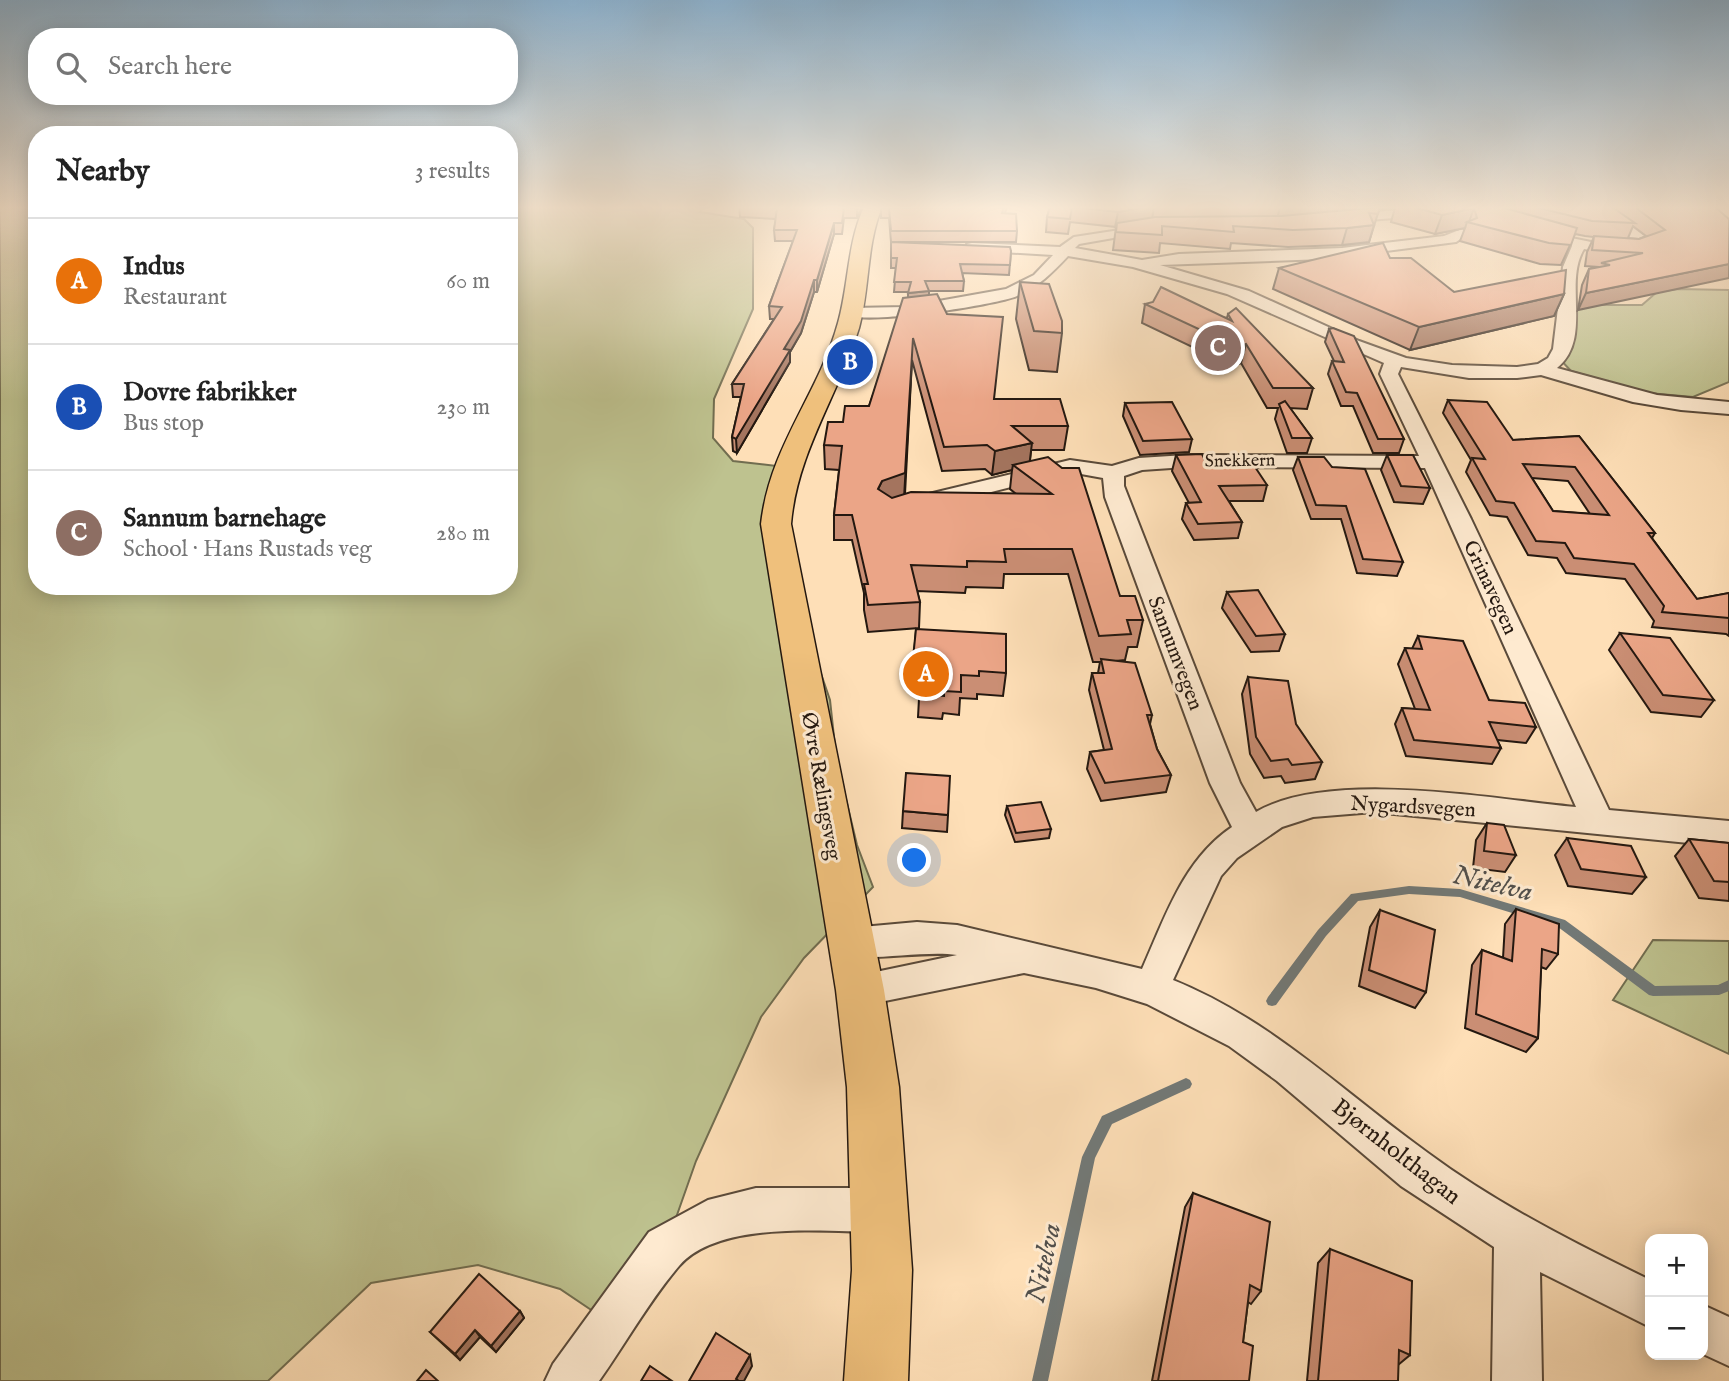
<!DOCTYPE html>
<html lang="en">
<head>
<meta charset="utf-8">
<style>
	body { margin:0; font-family:"IM FELL English",serif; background:#f6f6f6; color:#222 }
	.controls { position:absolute; right:21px; bottom:21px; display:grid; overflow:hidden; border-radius:14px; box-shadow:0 4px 18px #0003 }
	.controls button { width:63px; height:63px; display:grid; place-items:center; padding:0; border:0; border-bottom:2px solid #e0e0e0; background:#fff; color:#222; font:35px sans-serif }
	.you { position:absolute; left:915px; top:861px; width:24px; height:24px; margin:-18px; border:5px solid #fff; border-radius:50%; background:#1a73e8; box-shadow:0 0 0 10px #1a73e833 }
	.badge { display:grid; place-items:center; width:46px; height:46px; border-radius:50%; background:#d93025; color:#fff; font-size:23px; font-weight:700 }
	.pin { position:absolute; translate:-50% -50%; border:4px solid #fff; box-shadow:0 2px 7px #0006 }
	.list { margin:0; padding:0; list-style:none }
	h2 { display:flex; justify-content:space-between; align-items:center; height:91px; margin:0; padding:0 28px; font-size:30px }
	h2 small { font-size:23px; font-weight:400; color:#767676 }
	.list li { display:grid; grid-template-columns:46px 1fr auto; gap:21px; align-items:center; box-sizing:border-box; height:126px; padding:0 28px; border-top:2px solid #e0e0e0 }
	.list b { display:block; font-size:26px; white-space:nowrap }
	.list p { margin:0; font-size:23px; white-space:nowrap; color:#767676 }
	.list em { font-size:23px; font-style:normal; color:#767676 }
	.icon { flex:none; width:38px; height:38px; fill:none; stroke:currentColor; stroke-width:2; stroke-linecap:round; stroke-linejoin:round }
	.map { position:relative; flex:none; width:1729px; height:1381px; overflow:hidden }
	.search { position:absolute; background:#fff; box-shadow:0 4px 18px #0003; left:28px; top:28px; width:490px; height:77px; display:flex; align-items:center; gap:18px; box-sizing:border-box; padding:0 24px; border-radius:28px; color:#767676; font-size:26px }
	.panel { position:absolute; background:#fff; box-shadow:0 4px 18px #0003; left:28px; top:126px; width:490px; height:469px; border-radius:28px }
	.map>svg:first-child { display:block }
	.green { fill:#bec28f; stroke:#716d50; stroke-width:2 }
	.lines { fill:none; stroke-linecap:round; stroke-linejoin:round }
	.stream { fill:#727977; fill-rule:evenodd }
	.minor-casing { stroke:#5a4a3a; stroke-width:4 }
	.major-casing { stroke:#241810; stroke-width:3 }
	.minor { fill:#feead0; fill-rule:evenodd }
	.major { fill:#efc07c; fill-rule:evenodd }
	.wall { fill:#ca8e74; stroke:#241810; stroke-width:2; fill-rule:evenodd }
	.shaded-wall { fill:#a4745e; stroke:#241810; stroke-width:2 }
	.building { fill:#eba587; stroke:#241810; stroke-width:2; fill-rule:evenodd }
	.labels { text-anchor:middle; stroke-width:6; stroke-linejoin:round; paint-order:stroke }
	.far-street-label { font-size:18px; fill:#241810; stroke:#feead0 }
	.street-label { font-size:21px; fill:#241810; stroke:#feead0 }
	.near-street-label { font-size:24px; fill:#241810; stroke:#feead0 }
	.near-water-label { font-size:28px; font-style:italic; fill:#52504c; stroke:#feead0 }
</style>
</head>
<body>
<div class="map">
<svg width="1729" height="1381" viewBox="0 0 1729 1381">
	<rect width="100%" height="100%" fill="#fedfb7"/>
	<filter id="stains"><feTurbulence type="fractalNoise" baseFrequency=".00286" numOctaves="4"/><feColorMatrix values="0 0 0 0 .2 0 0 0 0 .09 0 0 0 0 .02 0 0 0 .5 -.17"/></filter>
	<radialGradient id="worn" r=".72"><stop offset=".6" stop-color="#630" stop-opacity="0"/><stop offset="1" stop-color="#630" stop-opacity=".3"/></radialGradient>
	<!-- green -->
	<g class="green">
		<polygon points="0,207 37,207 37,586 509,586 509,207 704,207 700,212 744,219 753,228 753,309 714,399 713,438 733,461 794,468 783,504 817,662 830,700 835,746 845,795 857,845 873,887 804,958 761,1017 696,1161 653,1283 612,1324 560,1289 478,1265 371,1283 268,1381 0,1381"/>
		<polygon points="1678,289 1729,290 1729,382 1693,397 1648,393 1571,371 1557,356 1568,313 1583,305 1642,305 1657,292"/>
		<polygon points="1653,940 1729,941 1729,1054 1613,1000"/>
	</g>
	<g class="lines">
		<!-- stream -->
		<g class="stream">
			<polygon points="1409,886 1460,889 1565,920 1655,986 1718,985 1729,980 1729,991 1719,995 1653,996 1649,995 1558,927 1460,897 1409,894 1358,901 1326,936 1276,1005 1272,1006 1268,1005 1266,1001 1268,997 1318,930 1351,894"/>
			<polygon points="1186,1078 1190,1080 1192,1084 1190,1088 1112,1124 1095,1158 1048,1381 1032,1381 1082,1157 1102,1116"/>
		</g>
		<!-- minor casing -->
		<g class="minor-casing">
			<g id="minor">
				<path d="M1589,207H1605L1655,244L1648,248L1596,251L1584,249C1563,283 1593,339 1557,368L1657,395L1729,402V414L1681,410L1633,402L1541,375L1517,378H1469L1401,367L1398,374L1471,519L1609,810L1729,821V847L1374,812L1313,817L1282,827L1237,858L1221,876L1173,980C1272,1020 1343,1092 1428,1153C1497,1204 1574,1243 1650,1280V1327L1540,1272L1542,1381H1492L1494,1247L1401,1186L1277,1081L1229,1046L1147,1004L1096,988L1024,973L860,1006L847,1002L841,990L847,978L957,955C922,950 866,963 838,954L833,943L838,932L851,928L917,922L957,925L1142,969C1165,918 1183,860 1232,827L1210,783L1105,497L1103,478L1070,472L920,510L912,508L909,503L912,498L1070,460L1112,466L1139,458L1186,455L1419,456L1380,374L1384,363L1227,294L1133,267L1068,256C1052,273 1039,286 1017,296C996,305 856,327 843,313L851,308L905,307L1006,289L1034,275L1053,255L967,250V244L972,243L1060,247L1074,237L1159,224V230L1079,244L1075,248L1142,260L1179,254L1342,248L1444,236L1462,229L1469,233L1456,242L1324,259L1160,265L1249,291L1359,341L1406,358L1452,365L1517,367L1538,364L1548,358L1553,349L1563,267L1572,246L1532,236V230L1596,243L1634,241ZM1186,467L1425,468L1576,807C1491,799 1330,769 1256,812L1240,783L1124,486V476L1142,470Z"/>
				<polygon points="1430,208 1437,212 1435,215 1341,222 1334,218 1341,214"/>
				<path d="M756,1188H881L897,1194L903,1210L897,1226L881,1232C825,1232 719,1220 679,1266C649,1301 626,1343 599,1381H545L553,1364L649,1232L708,1200Z"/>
				<polygon points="1703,1305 1729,1317 1729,1366 1703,1354"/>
			</g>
		</g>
		<!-- major casing -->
		<g class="major-casing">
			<path id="major" d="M864,207H882C866,246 870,288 859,328C838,396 797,452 791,524L884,990L899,1087L912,1270L908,1381H844L852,1270L847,1087L836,990L761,524C770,445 818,396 838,323C849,284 847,244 864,207Z"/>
		</g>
		<!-- minor -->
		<use href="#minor" class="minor"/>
		<!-- major -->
		<use href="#major" class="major"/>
	</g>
	<!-- wall -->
	<g class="wall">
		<polygon points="739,207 862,207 857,218 844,218 842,234 834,234 817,292 814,292 801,333 790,352 790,362 737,453 733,451 732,437 741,397 733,397 732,384 774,319 770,319 769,306 793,241 775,241 774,230 776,219 740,217"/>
		<polygon points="881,207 1007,207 1005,213 1017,231 1016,242 891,242 889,218 881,218"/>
		<path d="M1050,207H1715L1578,310L1582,285L1589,269L1599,267L1585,266L1587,252L1594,237L1585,236L1575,234L1561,265L1540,264L1460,241L1465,228L1435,234L1391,222L1395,208L1379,210L1369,242L1342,245L1288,247L1231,243L1230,249L1160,243L1159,253L1113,250L1116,227L1070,222L1068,234L1046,232L1047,217ZM1633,226L1646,236L1639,239L1628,238Z"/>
		<path d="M891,242L1011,251L1009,275L962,273L964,281L963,291H929V295L994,399L1068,426L1064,450H1031L1030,461L1120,596L1143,620L1137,647H1128L1125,660L1115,661L1152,715L1150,724L1157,749L1171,775L1166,792L1101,801L1087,769L1090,752L1104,750L1089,690L1092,673H1098L1100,662H1093L1068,574H1004L1003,588L966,587L965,593L917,591L920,602L919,628L868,632L864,610V593L852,540H834V515L839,470L825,469L824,445L843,422L869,406L908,298V292H894L896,268H891ZM912,360L942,471L985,469L992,475L1012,470L1010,489L1016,494H905Z"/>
		<polygon points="1390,258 1454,292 1564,294 1554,316 1410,350 1273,289 1279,268"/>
		<polygon points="1020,282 1062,333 1057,372 1029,370 1016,319"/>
		<polygon points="1145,304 1227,318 1228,314 1313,388 1307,409 1290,408 1312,438 1307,453 1287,453 1275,419 1278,408 1267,408 1241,363 1232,366 1142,323"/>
		<polygon points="1329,329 1404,439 1399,453 1373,453 1353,406 1341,406 1328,374 1332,361 1334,361 1325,342"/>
		<path d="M1448,400L1513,440L1579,436L1655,533L1652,538L1697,599L1729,593V636L1726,634L1652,627L1654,621L1625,579L1566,573L1557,558L1528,555L1507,517L1490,515L1466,472L1471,460L1443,413ZM1532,478L1568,481L1590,514L1553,511Z"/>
		<polygon points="1125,403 1192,439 1189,452 1140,455 1123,416"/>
		<polygon points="1176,455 1267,485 1263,501 1229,501 1242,522 1238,538 1194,540 1182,519 1186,503 1189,503 1172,471"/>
		<polygon points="1387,455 1430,488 1423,504 1394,502 1381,470"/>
		<polygon points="1298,457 1332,467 1403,562 1397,576 1357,573 1341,519 1311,519 1293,470"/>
		<polygon points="1227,592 1285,634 1279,651 1251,652 1222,608"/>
		<polygon points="916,629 1006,673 1003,696 977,694 977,699 960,698 959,715 943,713 942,719 918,717 920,681 912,680"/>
		<polygon points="1620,633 1714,700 1701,717 1651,712 1609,650"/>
		<polygon points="1418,636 1489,700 1536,727 1526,743 1497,740 1501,748 1492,764 1406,756 1395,724 1402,708 1415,709 1398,664 1405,648 1412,649"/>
		<polygon points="1248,677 1322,762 1315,779 1285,783 1281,776 1264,778 1250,754 1242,694"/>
		<polygon points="1007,806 1051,829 1049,838 1015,842 1005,815"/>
		<polygon points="903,811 948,815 947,832 902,828"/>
		<polygon points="1487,823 1516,855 1505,872 1473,868 1476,840"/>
		<polygon points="1567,838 1646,877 1632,894 1568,886 1555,855"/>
		<polygon points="1689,839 1729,843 1729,901 1699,898 1675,856"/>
		<polygon points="1516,909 1558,954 1546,969 1541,967 1538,1038 1526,1052 1465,1028 1472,965 1482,950 1503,958 1505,924"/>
		<polygon points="1380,910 1426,992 1415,1008 1359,986 1370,927"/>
		<polygon points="1193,1193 1261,1291 1251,1304 1248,1302 1243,1342 1249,1381 1152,1381 1185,1207"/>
		<polygon points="1330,1249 1410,1355 1398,1365 1398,1381 1307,1381 1318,1263"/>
		<polygon points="520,1311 524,1318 496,1352 480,1337 460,1360 430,1332"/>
	</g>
	<!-- shaded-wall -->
	<g class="shaded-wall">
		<polygon points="862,207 857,218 857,208"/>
		<polygon points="1146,207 1154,207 1152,220 1115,227 1118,212"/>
		<polygon points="1280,207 1395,207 1395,208 1277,219"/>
		<polygon points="1474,208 1469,222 1467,222 1465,228 1435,234 1442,215"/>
		<polygon points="834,223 834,234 817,292 817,280"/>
		<polygon points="1374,225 1369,242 1342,245 1347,228"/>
		<polygon points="1729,264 1729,278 1578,310 1586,293"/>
		<polygon points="814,280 814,292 801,333 790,352 790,362 737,453 736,439 784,349"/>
		<polygon points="929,291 929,301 908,303 908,293"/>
		<polygon points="1564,294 1554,316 1410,350 1419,327"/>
		<polygon points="1246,344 1241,363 1232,366 1237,347"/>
		<polygon points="912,360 904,498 882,506 878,489 882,481"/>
		<polygon points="1032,443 1029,467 1013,465 1012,470 992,475 995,451"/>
		<polygon points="520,1311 524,1318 496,1352 491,1346"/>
		<polygon points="475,1330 480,1337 460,1360 455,1354"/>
		<polygon points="750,1355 752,1366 744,1381 737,1381 736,1379"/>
	</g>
	<!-- building -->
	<g class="building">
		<polygon points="755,207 857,207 844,208 842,223 834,223 817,280 814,280 801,321 784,349 790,350 736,439 732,437 744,384 732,384 782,307 769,306 797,230 774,230 777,208"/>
		<polygon points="1004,207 1002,213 1016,214 1017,231 891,231 889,208 881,208"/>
		<polygon points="1050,207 1146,207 1118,212 1072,207 1070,219 1047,217"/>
		<polygon points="1380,207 1378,214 1369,213 1374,225 1347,228 1293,230 1233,226 1234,232 1162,226 1162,235 1116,232 1117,223 1155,217 1281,216"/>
		<polygon points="1413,207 1501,207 1577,228 1571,245 1549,243 1467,222 1477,218 1474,208 1442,215"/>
		<polygon points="1535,207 1612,207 1635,223 1592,221"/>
		<polygon points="1635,207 1715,207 1729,219 1729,264 1586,293 1589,269 1610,265 1601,263 1643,253 1592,250 1594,236 1639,239 1665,230"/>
		<polygon points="891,242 1010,247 1011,251 1010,265 960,264 964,281 925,281 929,291 908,293 911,282 894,282 897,258 891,258"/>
		<polygon points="1383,243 1390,258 1411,258 1454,292 1566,270 1564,294 1419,327 1279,268"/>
		<polygon points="1020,282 1049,284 1062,321 1062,333 1034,331"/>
		<polygon points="1161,287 1232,321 1228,314 1236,308 1313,388 1273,388 1246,344 1237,347 1145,304 1153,302"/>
		<polygon points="937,294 947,314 1003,317 994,399 1060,399 1068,426 1012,426 1032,443 995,451 987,445 944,447 913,338 905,473 882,481 878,489 892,498 911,492 1052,494 1013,465 1048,457 1062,468 1079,468 1120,596 1135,596 1143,620 1127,620 1131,634 1099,636 1072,549 1004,549 1006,562 967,561 967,567 911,565 920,602 868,605 864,584 868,584 852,515 834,515 842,446 824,445 828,422 843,422 845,406 869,406 903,298"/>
		<polygon points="1333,328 1354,336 1404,439 1378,439 1357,393 1346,392 1332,361 1344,362 1329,329"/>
		<path d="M1448,400L1487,402L1513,440L1579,436L1655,533H1648L1697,599L1729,593V618L1662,612L1664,606L1634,564L1574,558L1565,543L1536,541L1514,503L1496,501L1472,458L1485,459ZM1523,464L1575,467L1609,515L1553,511Z"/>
		<polygon points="1285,401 1312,438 1292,438 1279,404"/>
		<polygon points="1172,402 1192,439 1143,441 1125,403"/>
		<polygon points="1202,454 1207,465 1253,464 1267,485 1219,486 1242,522 1198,524 1186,503 1201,502 1176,455"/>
		<polygon points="1387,455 1413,455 1430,488 1401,486"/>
		<polygon points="1298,457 1324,457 1332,467 1365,469 1403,562 1363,559 1346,506 1316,505"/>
		<polygon points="1258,590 1285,634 1256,636 1227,592"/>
		<polygon points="916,629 1006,634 1006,673 979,671 979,676 961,675 961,692 944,691 944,696 919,694 921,658 913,658"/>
		<polygon points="1620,633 1670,638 1714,700 1663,695"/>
		<polygon points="1418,636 1463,641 1489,700 1525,703 1536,727 1489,722 1501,748 1414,740 1402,708 1430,710 1405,648 1422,649"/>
		<polygon points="1101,659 1135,663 1152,715 1147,715 1157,749 1171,775 1105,783 1090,752 1112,749 1092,673 1104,673"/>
		<polygon points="1248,677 1288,681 1296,724 1322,762 1292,765 1288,759 1271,761 1256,737"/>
		<polygon points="906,773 950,776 948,815 903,811"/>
		<polygon points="1041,802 1051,829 1016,833 1007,806"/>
		<polygon points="1487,823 1504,825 1516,855 1484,851"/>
		<polygon points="1567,838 1631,846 1646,877 1581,869"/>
		<polygon points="1689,839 1729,843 1729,882 1714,881"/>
		<polygon points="1516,909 1559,924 1558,954 1542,949 1538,1038 1476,1014 1482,950 1512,961"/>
		<polygon points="1380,910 1435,930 1426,992 1369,970"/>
		<polygon points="1193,1193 1270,1222 1261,1291 1250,1285 1243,1342 1253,1346 1249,1381 1158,1381"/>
		<polygon points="1330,1249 1412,1281 1410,1355 1399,1350 1398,1381 1318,1381"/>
		<polygon points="479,1274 520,1311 491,1346 475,1330 455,1354 430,1332"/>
		<polygon points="716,1333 750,1355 736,1379 739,1381 689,1381"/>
		<polygon points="650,1366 672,1381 641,1381"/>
		<polygon points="426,1370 438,1381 417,1381"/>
	</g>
	<!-- sky -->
	<linearGradient id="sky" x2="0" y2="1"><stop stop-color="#8db6d6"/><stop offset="0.52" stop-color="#fff1df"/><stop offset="1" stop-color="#fff1df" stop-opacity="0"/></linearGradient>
	<rect width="1729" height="400" fill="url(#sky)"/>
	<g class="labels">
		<!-- far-street labels -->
		<g class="far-street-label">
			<text transform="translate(1240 460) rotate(-1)" y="6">Snekkern</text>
		</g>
		<!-- street labels -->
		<g class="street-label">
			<text transform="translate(1491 587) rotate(65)" y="7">Grinavegen</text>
			<text transform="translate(1176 653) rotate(69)" y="7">Sannumvegen</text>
			<text transform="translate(822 786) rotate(80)" y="7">Øvre Rælingsveg</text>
			<text transform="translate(1413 806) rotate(3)" y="7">Nygardsvegen</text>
		</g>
		<!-- near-street labels -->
		<g class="near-street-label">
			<text transform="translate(1397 1151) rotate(38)" y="8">Bjørnholthagan</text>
		</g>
		<!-- near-water labels -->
		<g class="near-water-label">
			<text transform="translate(1493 882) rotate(13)" y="10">Nitelva</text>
			<text transform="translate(1042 1263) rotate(-78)" y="10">Nitelva</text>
		</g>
	</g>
	<rect width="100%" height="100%" filter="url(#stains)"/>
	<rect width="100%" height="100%" fill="url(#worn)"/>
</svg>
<div class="controls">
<button>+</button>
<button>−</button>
</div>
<div class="you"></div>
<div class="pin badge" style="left:926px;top:674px;background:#e8710a">A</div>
<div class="pin badge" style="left:850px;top:362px;background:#1a4fb4">B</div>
<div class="pin badge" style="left:1218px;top:348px;background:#8d6e63">C</div>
<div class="search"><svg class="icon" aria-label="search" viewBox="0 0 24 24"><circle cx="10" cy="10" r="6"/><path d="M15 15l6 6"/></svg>Search here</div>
<section class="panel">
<h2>Nearby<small>3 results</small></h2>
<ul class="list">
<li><span class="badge" style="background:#e8710a">A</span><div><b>Indus</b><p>Restaurant</p></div><em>60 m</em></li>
<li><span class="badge" style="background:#1a4fb4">B</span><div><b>Dovre fabrikker</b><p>Bus stop</p></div><em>230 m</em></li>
<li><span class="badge" style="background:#8d6e63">C</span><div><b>Sannum barnehage</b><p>School · Hans Rustads veg</p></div><em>280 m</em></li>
</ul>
</section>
</div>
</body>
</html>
